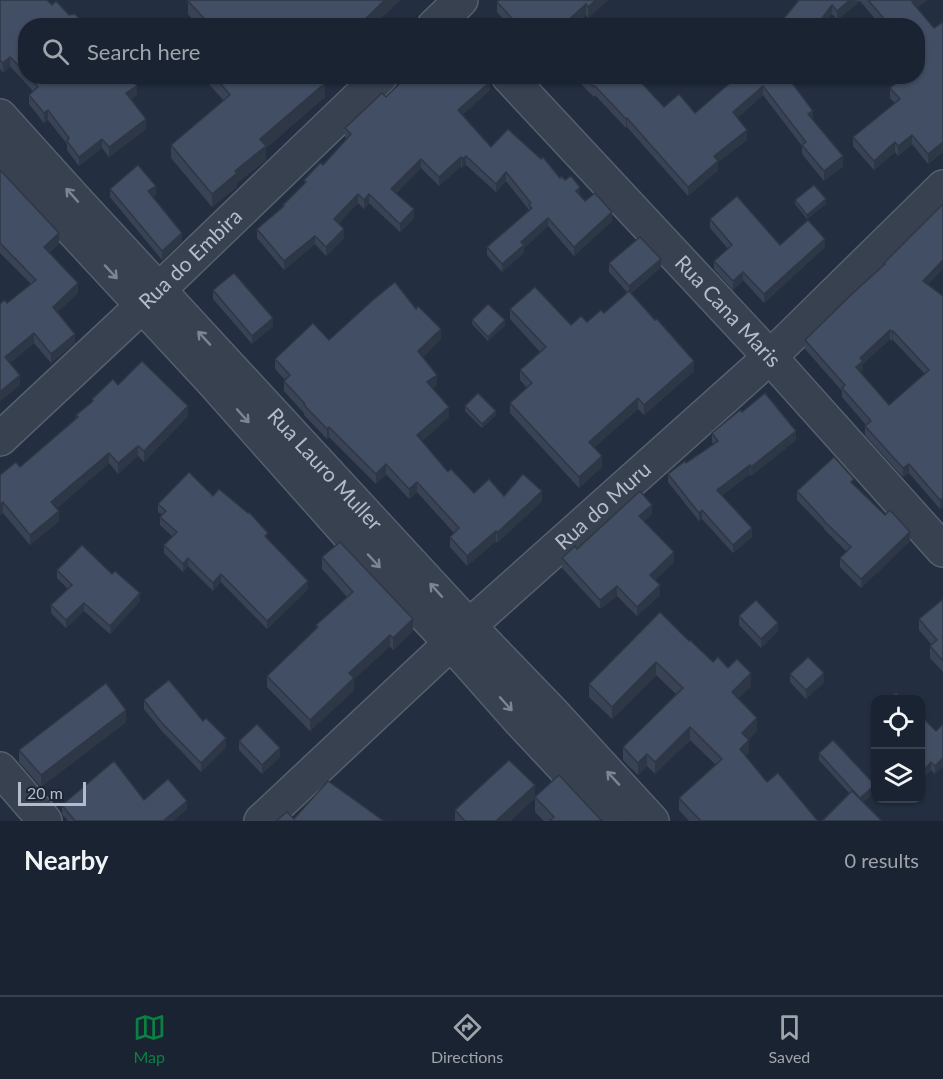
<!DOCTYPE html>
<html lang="en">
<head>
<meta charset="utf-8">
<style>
	body { margin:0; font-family:Lato,sans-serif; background:#272f3d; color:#f1f3f6 }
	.controls { position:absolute; right:18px; bottom:18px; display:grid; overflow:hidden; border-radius:12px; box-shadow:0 2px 4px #0004 }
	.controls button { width:54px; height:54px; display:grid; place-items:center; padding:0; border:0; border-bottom:2px solid #38404d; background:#1a2331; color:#f1f3f6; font:30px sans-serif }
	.scale { position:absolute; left:18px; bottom:15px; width:68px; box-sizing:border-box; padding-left:6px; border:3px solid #b4bccb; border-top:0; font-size:16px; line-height:21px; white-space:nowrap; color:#b4bccb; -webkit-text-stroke:4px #1c2635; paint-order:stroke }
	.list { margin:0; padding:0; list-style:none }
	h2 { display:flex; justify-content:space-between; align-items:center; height:78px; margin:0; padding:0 24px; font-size:26px }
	h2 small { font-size:20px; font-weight:400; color:#9fa4ab }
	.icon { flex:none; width:33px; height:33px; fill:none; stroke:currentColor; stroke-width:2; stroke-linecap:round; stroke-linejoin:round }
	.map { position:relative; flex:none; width:943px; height:821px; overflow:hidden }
	.search { position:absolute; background:#1a2331; box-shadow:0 2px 4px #0004; left:18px; right:18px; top:18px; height:66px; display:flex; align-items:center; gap:15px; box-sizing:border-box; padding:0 21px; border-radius:24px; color:#9fa4ab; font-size:22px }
	.sheet { height:174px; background:#1a2331 }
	nav { display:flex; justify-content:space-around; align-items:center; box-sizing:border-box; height:84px; border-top:2px solid #38404d; background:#1a2331; font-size:16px; color:#9fa4ab }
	nav a { display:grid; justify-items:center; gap:3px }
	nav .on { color:#0b8043 }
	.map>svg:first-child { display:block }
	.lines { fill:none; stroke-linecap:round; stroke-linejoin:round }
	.minor-casing { stroke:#555f6e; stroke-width:36 }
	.minor { stroke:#374150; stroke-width:33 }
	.wall { fill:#394355; fill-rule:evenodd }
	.shaded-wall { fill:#2e3745 }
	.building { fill:#424e63; stroke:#2e3745; stroke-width:1.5; fill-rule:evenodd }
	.oneway { stroke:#7c8594 }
	.labels { text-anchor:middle; stroke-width:5; stroke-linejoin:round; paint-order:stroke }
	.street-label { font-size:21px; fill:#b4bccb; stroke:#1c2635 }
</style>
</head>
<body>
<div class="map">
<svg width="943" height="821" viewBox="0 0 943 821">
	<rect width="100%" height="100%" fill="#232f41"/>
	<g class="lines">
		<!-- minor casing -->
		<g class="minor-casing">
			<g id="minor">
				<polyline points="434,26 461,0"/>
				<path id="s1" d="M508,76L770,357L943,550"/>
				<path id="s2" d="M0,116L74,198L469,626L550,710L652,821"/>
				<polyline points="0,152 214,383 357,544 452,644 521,722 614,821"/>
				<path id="s3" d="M0,439L142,306L381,76"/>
				<polyline points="0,769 45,821"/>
				<path id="s4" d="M261,821L469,626L770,357L943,187"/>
			</g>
		</g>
		<!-- minor -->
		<use href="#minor" class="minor"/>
	</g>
	<!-- wall -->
	<g class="wall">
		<polygon points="0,0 26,26 26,76 130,76 137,95 131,99 146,129 109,157 102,148 79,166 67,150 67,144 48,120 44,123 29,104 29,95 33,91 10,66 3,73 0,69"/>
		<polygon points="186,0 400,0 373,26 198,26 188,14 188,2"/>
		<polygon points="499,0 608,0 588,18 586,15 574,26 509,26 497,12 497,2"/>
		<polygon points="799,0 927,0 917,8 934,28 943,22 943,152 928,164 912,144 898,156 895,152 874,170 853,146 853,137 895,103 890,98 890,88 918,76 918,26 881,26 860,1 837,20 832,14 823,26 781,26 781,22"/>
		<polygon points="207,76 320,76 325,97 266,148 266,160 237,183 237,187 212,207 171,158 171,145 224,101 208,83 208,78"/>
		<polygon points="576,76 626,76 664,107 695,113 787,76 813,120 843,166 824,181 802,154 802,146 763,95 737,118 747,140 718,162 718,170 688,196 627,127 626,128 595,95 594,97 576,79"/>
		<polygon points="490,90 462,115 491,147 560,178 580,196 585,201 612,221 574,256 548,226 524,248 524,253 502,272 487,255 487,247 529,210 506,181 496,192 466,165 462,168 461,166 439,186 421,168 396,193 414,218 400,232 369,203 364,209 358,203 338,224 344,238 326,256 315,244 284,270 257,238 257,229 283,207 283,205 304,184 304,180 323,165 347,139 345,137 345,128 386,97"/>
		<polygon points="0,170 59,243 49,253 78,293 57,312 75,343 51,363 34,343 10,363 20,385 0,401 7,303 31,284 0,253"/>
		<polygon points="110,189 156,194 153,197 182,241 162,260 110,197"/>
		<polygon points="795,200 826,204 807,219 795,204"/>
		<path d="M943,204V269L928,284L943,296V507L940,509L909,473L903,477L865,435V426L866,425L842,397V391L805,349V340L884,266V263ZM890,339L892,341L893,340L925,374L889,405L860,372L863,370V364Z"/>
		<polygon points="710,219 780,245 825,247 764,303 743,280 733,290 714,269 714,261 728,249 710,228"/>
		<polygon points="609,263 661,267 631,293 694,371 644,415 638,409 594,447 602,467 579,488 510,413 510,403 527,388 520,380 520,370 540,352 510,319 510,309 571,325 587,322 604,313 627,292 609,272"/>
		<polygon points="213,290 273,326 252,344 213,299"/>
		<polygon points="416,309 441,339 423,357 437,385 433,388 449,417 422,441 448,472 474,493 504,496 542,501 497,543 496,541 467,566 450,547 450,537 454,533 417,492 409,499 386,474 376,484 329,437 327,439 304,415 304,413 284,391 284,381 285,380 275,369 275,359"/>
		<polygon points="472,320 505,325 488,341 472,324"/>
		<polygon points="118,385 188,416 144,462 138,456 118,474 109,463 57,508 59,521 30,545 3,513 0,515 0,475 20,467 76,418 76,415 92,402 92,399"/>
		<polygon points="465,406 496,415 482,428 465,411"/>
		<polygon points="742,412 796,440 751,476 750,474 722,495 752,537 733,553 702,519 699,521 668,482 668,474 686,463 713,444 712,442 712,433"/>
		<polygon points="854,485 910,541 861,588 840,567 840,558 847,552 824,529 824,528 797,500 797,491"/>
		<polygon points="213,496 268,540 308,589 267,629 221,582 213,591 188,566 183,572 164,553 164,545 173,537 160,525 160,517 162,515 158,512 158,504"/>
		<polygon points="652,514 644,521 674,562 655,580 660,595 637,616 617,596 600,609 562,568 562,558 577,549"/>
		<polygon points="322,557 413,631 393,650 390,646 354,679 354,690 310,731 267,687 267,676 316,629 316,625 347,597 322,569"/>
		<polygon points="57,570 140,601 110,634 84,611 66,628 51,613 51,605 68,589 57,578"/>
		<polygon points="943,599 943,672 930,658 930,646 932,645 919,630 919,619"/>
		<polygon points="739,616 778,631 761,648 739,625"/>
		<polygon points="689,641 713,662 728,668 751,686 738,698 757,731 748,740 749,753 745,756 767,782 818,821 689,821 679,810 679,798 716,765 690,740 655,774 647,766 638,775 623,760 623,747 676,694 656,675 612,719 589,697 589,684"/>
		<polygon points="790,674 824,682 806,699 790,682"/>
		<polygon points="144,700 203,721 226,747 201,772 161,730 144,709"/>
		<polygon points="126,722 41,787 19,762 19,750"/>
		<polygon points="943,724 943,766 935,774 931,770 921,781 936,731"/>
		<polygon points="239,741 280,757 262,774 239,750"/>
		<polygon points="819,753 875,792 863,802 850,794 819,760"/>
		<polygon points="535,797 603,821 544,821 535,812 535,798 510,821 455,821 455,810"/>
		<polygon points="144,800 187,809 173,821 68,821 62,814 62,805"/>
	</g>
	<!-- shaded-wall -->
	<g class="shaded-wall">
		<polygon points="385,0 400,0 373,26 358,26"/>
		<polygon points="596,0 608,0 588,18 588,7"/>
		<polygon points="850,0 860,1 837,20 837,11"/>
		<polygon points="915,0 927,0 912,12 912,2"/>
		<polygon points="586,4 586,15 574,26 562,26"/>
		<polygon points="832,5 832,14 823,26 816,26"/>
		<polygon points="10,57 10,66 3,73 3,63"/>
		<polygon points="490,82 490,90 458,119 458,110"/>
		<polygon points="325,83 325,97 266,148 266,160 237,183 237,187 212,207 212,194 235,171 260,139"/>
		<polygon points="137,86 137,95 126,103 126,93"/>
		<polygon points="763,86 763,95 733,122 733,112"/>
		<polygon points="48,110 48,120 44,123 44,113"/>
		<polygon points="813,111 813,120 808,114"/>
		<polygon points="627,118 627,127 626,128 626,119"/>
		<polygon points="146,119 146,129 109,157 109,147"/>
		<polygon points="747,130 747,140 718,162 718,170 688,196 688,187 714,156"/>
		<polygon points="912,135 912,144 898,156 898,146"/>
		<polygon points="102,139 102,148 79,166 79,157"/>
		<polygon points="895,142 895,152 874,170 874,161"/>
		<polygon points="943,142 943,152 928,164 928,154"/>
		<polygon points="466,156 466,165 462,168 462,159"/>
		<polygon points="843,156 843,166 824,181 824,171"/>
		<polygon points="461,157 461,166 439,186 439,177"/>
		<polygon points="421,159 421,168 391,197 391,189"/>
		<polygon points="506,172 506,181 496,192 496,184"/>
		<polygon points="156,186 156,194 148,200 148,191"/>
		<polygon points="580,187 580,196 576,200 576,191"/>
		<polygon points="358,194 358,203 334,228 334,219"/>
		<polygon points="369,194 369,203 364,209 364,200"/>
		<polygon points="826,199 826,204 807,219 807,215"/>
		<polygon points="414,209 414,218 400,232 400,224"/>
		<polygon points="612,212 612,221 574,256 574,247"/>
		<polygon points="548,218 548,226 524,248 524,253 502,272 502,264 521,242"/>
		<polygon points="344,229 344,238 326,256 326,247"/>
		<polygon points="59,233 59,243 44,257 44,247"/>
		<polygon points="182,233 182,241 162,260 162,251"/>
		<polygon points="315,236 315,244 284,270 284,261"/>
		<polygon points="825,239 825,247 764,303 764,294"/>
		<polygon points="661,259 661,267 629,294 629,286"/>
		<polygon points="943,260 943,269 923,290 923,281"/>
		<polygon points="743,272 743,280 733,290 733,281"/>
		<polygon points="78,283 78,293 53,316 53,307"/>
		<polygon points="273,318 273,326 252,344 252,336"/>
		<polygon points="505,320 505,325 488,341 488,337"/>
		<polygon points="441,329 441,339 418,361 418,351"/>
		<polygon points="890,330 890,339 863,364 863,370 856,376 856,367 860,358"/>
		<polygon points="893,331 893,340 892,341 892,332"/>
		<polygon points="34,333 34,343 5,367 5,357"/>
		<polygon points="75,334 75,343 51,363 51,354"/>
		<polygon points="694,361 694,371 644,415 644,405"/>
		<polygon points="20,375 20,385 0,401 0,392"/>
		<polygon points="437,375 437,385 427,392 427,382"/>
		<polygon points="638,398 638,409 589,452 589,442"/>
		<polygon points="188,406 188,416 144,462 144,451"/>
		<polygon points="449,407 449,417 417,445 417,435"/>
		<polygon points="496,411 496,415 482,428 482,424"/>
		<polygon points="329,427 329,437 327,439 327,429"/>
		<polygon points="796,431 796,440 751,476 751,467"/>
		<polygon points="138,446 138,456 118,474 118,463"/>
		<polygon points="109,453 109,463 51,513 51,502"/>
		<polygon points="602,456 602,467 579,488 579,477"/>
		<polygon points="386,464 386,474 376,484 376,474"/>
		<polygon points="909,464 909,473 903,477 903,468"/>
		<polygon points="750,465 750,474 717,498 717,490"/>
		<polygon points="417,482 417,492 409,499 409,489"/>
		<polygon points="542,491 542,501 497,543 497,533"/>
		<polygon points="943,498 943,507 940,509 940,500"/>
		<polygon points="3,502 3,513 0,515 0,505"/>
		<polygon points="652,505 652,514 639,525 639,516"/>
		<polygon points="702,510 702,519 699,521 699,513"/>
		<polygon points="59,511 59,521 30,545 30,535"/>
		<polygon points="752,528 752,537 733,553 733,545"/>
		<polygon points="496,531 496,541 467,566 467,556"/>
		<polygon points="910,532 910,541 861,588 861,579"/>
		<polygon points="674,552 674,562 650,585 650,575"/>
		<polygon points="188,558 188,566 183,572 183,564"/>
		<polygon points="221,574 221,582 213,591 213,583"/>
		<polygon points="308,581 308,589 267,629 267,621"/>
		<polygon points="660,585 660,595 637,616 637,607"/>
		<polygon points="617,586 617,596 600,609 600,600"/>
		<polygon points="140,593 140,601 110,634 110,626"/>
		<polygon points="84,603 84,611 66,628 66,620"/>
		<polygon points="413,619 413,631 393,650 393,638"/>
		<polygon points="778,623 778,631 761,648 761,639"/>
		<polygon points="390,635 390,646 354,679 354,690 310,731 310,720 349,673"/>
		<polygon points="656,662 656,675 612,719 612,707"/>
		<polygon points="751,673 751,686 732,705 732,692"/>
		<polygon points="824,673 824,682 806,699 806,690"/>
		<polygon points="126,710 126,722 41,787 41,775"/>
		<polygon points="757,718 757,731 742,746 742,733"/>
		<polygon points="690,727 690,740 655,774 655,762"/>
		<polygon points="226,738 226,747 201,772 201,763"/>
		<polygon points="749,740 749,753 740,762 740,749"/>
		<polygon points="280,748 280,757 262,774 262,765"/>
		<polygon points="647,754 647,766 638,775 638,763"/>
		<polygon points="943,758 943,766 935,774 935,766"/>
		<polygon points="931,762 931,770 921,781 921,773"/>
		<polygon points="535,785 535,798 510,821 496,821"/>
		<polygon points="875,785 875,792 860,805 860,798"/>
		<polygon points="187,801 187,809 173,821 163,821"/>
	</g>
	<!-- building -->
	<g class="building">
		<polygon points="0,0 47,0 52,5 56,1 69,15 75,14 86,26 26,26 26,73 10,57 3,63 0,60"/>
		<polygon points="189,0 385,0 358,26 211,26 188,1"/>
		<polygon points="499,0 596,0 588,7 586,4 562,26 519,26 497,2"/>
		<polygon points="799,0 850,0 837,11 832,5 816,26 786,26 781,22"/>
		<polygon points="868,0 915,0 912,2 934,28 943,22 943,142 928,154 912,135 898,146 895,142 874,161 853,137 900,99 890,88 904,76 918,76 918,66 919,65 918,63 918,26 886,26 883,23 886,21"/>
		<polygon points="28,76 130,76 137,86 126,93 146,119 109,147 102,139 79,157 67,141 69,138 48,110 44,113 29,95 38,87"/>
		<polygon points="214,76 320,76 325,83 260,139 266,146 235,171 237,173 212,194 171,145 230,95"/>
		<polygon points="407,76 485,76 490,82 458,110 491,147 508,129 541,159 543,157 560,178 561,176 565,180 571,176 580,187 576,191 585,201 595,193 612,212 574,247 548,218 521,242 524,245 502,264 487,247 532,208 529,205 531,203 506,172 496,184 466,156 462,159 461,157 439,177 421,159 391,189 414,209 400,224 369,194 364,200 358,194 334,219 344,229 326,247 315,236 284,261 257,229 284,206 283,205 306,182 304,180 320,163 323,165 351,134 345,128 382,93 386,97"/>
		<polygon points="584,76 626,76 630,80 635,76 664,107 679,94 695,113 738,76 787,76 813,111 808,114 843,156 824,171 802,145 806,142 763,86 733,112 747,130 714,156 718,161 688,187 627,118 626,119 595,86 594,87"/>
		<polygon points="138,165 156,186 148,191 182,233 162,251 110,189"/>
		<polygon points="0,170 59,233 44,247 78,283 53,307 75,334 51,354 34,333 5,357 20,375 0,392 0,304 4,300 7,303 36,280 0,243"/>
		<polygon points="814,185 826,199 807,215 795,200"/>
		<polygon points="737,196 780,245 808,220 825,239 764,294 743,272 733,281 714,261 732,245 710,219"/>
		<path d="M943,204V260L923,281L943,296V498L940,500L909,464L903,468L865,426L871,421L842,388L845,385L805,340L853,293L885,264L884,263ZM890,330L892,332L893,331L929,370L889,405L856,367L863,361L860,358Z"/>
		<polygon points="640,237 661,259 629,286 609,263"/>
		<polygon points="234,273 273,318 252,336 213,290"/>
		<polygon points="395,282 416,309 418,306 441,329 418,351 437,375 427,382 449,407 417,435 448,472 451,469 474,493 489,479 504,496 523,474 542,491 497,533 496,531 467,556 450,537 459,528 417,482 409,489 386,464 376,474 329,427 327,429 304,405 305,404 284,381 290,375 275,359 313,323 329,340 374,299"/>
		<polygon points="535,287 571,325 581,316 587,322 601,310 604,313 629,291 655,320 657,319 694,361 644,405 638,398 589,442 602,456 579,477 510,403 532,383 520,370 546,347 510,309"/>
		<polygon points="488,304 505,320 488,337 472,320"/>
		<polygon points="142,361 188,406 144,451 138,446 118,463 109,453 51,502 59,511 30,535 3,502 0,505 0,475 16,462 20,467 78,417 76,415 93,401 92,399 113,379 118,385"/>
		<polygon points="478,393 496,411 482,424 465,406"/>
		<polygon points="765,393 796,431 751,467 750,465 717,490 752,528 733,545 702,510 699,513 668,474 685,461 686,463 718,441 712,433 740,410 742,412"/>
		<polygon points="834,457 854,479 851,482 885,515 890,510 910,532 861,579 840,558 851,547 824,521 824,520 797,491"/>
		<polygon points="189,472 213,496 219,489 248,513 249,512 268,533 265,536 308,581 267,621 221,574 213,583 188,558 183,564 164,545 177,532 160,517 166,511 158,504"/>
		<polygon points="640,491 652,505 639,516 674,552 650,575 660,585 637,607 617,586 600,600 562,558 575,546 577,549"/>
		<polygon points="340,542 413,619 393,638 390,635 349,673 354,678 310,720 267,676 318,627 316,625 353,592 322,557"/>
		<polygon points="82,545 112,574 115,571 140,593 110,626 84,603 66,620 51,605 72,585 57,570"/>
		<polygon points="943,599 943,661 930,646 937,640 919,619"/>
		<polygon points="756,600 778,623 761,639 739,616"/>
		<polygon points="660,612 689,641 690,640 713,662 718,657 728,668 737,659 751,673 732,692 757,718 742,733 749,740 740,749 767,782 778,773 818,821 701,821 679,798 722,759 690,727 655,762 647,754 638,763 623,747 683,688 656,662 612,707 589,684"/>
		<polygon points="808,657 824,673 806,690 790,674"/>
		<polygon points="169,680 203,721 206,718 226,738 201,763 161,722 144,700"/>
		<polygon points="106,683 126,710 41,775 19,750"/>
		<polygon points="896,693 903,699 890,699"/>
		<polygon points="921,716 936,731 943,724 943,758 935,766 931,762 921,773"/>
		<polygon points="257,724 280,748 262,765 239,741"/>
		<polygon points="833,740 875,785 860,798 819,753"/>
		<polygon points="509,760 535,785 496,821 465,821 455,810"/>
		<polygon points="114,761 144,800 168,779 187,801 163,821 75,821 62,805"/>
		<polygon points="559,775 600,819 603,821 549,821 554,817 535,797"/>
		<polygon points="328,781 384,821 276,821 287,812 294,819"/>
		<polygon points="852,791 882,821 822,821"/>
	</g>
	<!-- one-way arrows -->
	<defs><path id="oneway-shaft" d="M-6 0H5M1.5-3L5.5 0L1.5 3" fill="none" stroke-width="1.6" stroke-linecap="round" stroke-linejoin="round" transform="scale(1.5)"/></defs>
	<g class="oneway">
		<use href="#oneway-shaft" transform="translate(72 195) rotate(-132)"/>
		<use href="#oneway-shaft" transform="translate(111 272) rotate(47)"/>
		<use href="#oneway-shaft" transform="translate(204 338) rotate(-133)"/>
		<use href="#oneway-shaft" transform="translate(243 416) rotate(48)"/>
		<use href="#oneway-shaft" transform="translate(374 561) rotate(47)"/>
		<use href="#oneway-shaft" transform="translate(436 590) rotate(-132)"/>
		<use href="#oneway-shaft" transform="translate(506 704) rotate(48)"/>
		<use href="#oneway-shaft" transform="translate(613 778) rotate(-133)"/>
	</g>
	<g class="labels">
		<!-- street labels -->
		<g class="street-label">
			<text dy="7" stroke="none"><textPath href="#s3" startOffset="262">Rua do Embira</textPath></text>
			<text dy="7" stroke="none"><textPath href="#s1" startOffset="322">Rua Cana Maris</textPath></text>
			<text dy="7" stroke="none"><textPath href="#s2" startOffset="480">Rua Lauro Muller</textPath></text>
			<text dy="7" stroke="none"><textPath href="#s4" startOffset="465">Rua do Muru</textPath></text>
		</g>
	</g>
</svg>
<div class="controls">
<button><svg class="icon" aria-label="locate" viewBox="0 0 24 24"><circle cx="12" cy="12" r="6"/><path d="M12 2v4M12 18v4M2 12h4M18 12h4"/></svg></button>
<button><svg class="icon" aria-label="layers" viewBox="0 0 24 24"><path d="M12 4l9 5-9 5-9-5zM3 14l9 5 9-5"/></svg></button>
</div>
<div class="scale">20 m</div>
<div class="search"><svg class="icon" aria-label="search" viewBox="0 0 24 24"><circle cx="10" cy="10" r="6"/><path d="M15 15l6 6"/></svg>Search here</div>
</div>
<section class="sheet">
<h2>Nearby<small>0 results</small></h2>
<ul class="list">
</ul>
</section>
<nav>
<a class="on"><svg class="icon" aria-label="map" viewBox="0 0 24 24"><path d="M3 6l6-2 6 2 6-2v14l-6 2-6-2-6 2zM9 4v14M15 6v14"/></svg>Map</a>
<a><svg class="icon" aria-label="directions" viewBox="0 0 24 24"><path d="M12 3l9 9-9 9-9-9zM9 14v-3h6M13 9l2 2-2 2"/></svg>Directions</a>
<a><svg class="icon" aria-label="saved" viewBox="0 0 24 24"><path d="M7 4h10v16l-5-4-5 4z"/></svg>Saved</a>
</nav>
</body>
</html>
